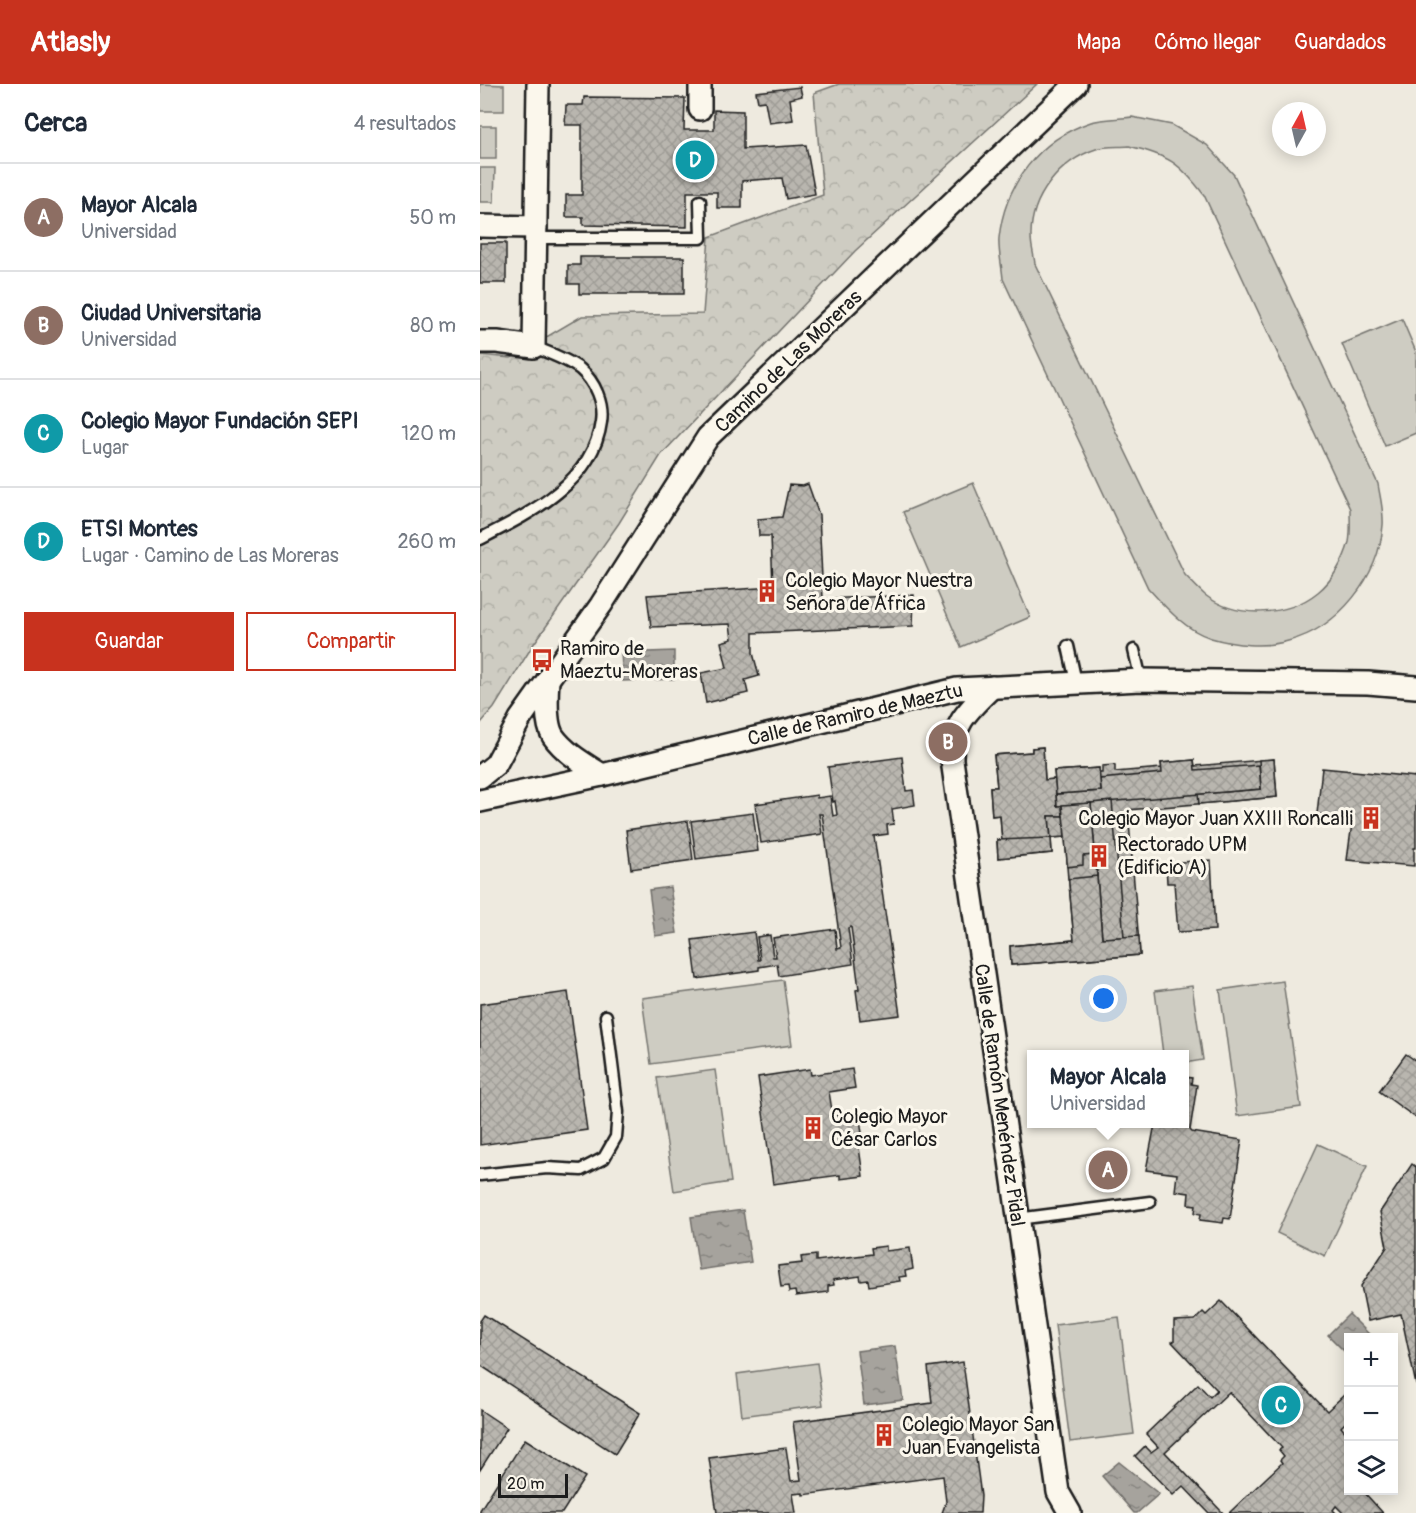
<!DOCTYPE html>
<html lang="es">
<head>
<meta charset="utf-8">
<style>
	body { margin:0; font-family:Pangolin,sans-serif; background:#f6f6f7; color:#1f2937 }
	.controls { position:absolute; right:18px; bottom:18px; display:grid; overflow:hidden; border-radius:0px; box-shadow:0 3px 15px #0003 }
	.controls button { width:54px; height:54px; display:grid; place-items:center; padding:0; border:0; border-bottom:2px solid #e0e1e3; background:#fff; color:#1f2937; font:30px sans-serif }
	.compass { position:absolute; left:792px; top:18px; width:54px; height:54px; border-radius:50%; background:#fff; box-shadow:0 3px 15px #0003; rotate:8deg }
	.scale { position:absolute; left:18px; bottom:15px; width:70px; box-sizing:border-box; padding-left:6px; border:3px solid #1c1c1c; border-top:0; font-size:16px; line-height:21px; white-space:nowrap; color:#1c1c1c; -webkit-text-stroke:4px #fbf7ec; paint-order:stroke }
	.you { position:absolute; left:624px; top:915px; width:21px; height:21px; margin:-15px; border:4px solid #fff; border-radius:50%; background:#1a73e8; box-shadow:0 0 0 9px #1a73e833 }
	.badge { display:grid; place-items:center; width:39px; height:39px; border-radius:50%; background:#c8321e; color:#fff; font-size:20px; font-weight:700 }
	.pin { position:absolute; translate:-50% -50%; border:3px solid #fff; box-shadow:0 2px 6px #0006 }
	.popup { position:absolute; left:547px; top:966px; width:162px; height:78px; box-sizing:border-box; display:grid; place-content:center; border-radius:0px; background:#fff; filter:drop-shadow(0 2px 4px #0005); font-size:20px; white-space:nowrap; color:#747a83 }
	.popup b { font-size:22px; color:#1f2937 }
	.popup::after { content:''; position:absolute; left:50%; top:100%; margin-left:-12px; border:12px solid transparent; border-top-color:#fff }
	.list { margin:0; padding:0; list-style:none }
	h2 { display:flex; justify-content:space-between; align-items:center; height:78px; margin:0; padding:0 24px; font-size:26px }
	h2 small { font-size:20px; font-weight:400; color:#747a83 }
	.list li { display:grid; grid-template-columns:39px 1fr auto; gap:18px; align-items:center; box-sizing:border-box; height:108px; padding:0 24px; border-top:2px solid #e0e1e3 }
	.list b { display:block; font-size:22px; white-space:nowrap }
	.list p { margin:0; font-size:20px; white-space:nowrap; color:#747a83 }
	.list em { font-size:20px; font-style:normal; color:#747a83 }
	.actions { display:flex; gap:12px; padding:18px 24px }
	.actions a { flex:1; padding:14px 0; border:2px solid #c8321e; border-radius:0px; text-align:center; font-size:21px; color:#c8321e }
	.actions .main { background:#c8321e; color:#fff }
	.icon { flex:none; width:33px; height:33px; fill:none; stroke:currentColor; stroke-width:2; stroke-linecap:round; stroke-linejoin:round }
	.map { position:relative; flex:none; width:936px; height:1429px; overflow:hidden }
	header { display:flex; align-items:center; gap:36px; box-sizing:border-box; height:84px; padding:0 30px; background:#c8321e; color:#fff }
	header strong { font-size:28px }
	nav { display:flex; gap:33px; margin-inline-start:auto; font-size:21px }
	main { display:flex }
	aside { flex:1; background:#fff }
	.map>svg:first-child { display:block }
	.green { fill:#ceccc2; stroke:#75746f; stroke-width:1.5; fill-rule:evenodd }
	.forest { fill:url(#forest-crowns); stroke:#75746f; stroke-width:1.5 }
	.water { fill:url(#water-ripples); stroke:#6f6d69; stroke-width:1.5 }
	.building { fill:url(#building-cross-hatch); stroke:#1c1c1c; stroke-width:1.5 }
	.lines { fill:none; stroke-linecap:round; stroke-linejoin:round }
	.service-casing { stroke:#1c1c1c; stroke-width:15 }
	.minor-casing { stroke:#1c1c1c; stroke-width:26 }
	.service { stroke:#fbf7ec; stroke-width:10 }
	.minor { stroke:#fbf7ec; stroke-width:21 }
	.labels { text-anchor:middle; stroke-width:6; stroke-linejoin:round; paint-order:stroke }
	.street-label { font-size:20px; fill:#1c1c1c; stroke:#fbf7ec }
	.poi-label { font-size:20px; fill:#1c1c1c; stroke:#fbf7ec; text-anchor:start }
</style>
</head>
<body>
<header>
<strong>Atlasly</strong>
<nav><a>Mapa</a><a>Cómo llegar</a><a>Guardados</a></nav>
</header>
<main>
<aside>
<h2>Cerca<small>4 resultados</small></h2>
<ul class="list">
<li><span class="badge" style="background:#8d6e63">A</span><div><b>Mayor Alcala</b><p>Universidad</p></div><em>50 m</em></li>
<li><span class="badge" style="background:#8d6e63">B</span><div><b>Ciudad Universitaria</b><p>Universidad</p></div><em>80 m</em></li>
<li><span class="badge" style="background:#0f9aa8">C</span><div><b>Colegio Mayor Fundación SEPI</b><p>Lugar</p></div><em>120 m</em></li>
<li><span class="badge" style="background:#0f9aa8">D</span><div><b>ETSI Montes</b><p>Lugar · Camino de Las Moreras</p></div><em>260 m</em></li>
</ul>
<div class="actions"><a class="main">Guardar</a><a>Compartir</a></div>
</aside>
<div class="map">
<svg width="936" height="1429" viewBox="0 0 936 1429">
	<defs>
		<pattern id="forest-crowns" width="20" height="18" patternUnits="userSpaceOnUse" patternTransform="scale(1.5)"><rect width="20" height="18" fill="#ceccc2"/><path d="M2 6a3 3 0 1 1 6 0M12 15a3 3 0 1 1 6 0" fill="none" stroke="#b0afa6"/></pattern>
		<pattern id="water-ripples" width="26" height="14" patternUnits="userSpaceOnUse" patternTransform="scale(1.5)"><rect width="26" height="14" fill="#a6a39d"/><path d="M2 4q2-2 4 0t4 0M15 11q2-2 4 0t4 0" fill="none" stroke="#86847f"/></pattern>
		<pattern id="building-cross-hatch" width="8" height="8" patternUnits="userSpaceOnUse" patternTransform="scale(1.5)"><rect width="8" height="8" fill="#b9b6af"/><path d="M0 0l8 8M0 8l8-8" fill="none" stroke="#9e9c96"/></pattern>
	</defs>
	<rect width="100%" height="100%" fill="#eeeadf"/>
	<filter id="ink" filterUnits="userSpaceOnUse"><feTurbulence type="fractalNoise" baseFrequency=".0167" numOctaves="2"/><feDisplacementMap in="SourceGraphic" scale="12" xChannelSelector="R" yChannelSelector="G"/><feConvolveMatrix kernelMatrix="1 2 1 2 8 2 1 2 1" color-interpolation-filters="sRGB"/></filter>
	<g filter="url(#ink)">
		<!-- green -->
		<g class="green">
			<polygon points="0,0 24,1 24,27 0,27"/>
			<path d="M652,33L692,41L727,61L754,91L898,400C900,413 904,428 903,441C899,493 859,544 808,557C784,564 755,561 731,554C705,546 686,524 668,504L523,195C522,182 518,167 519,154C525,100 559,55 611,38C624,34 639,35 652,33ZM649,62C689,72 699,78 724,111L870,425C870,435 871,448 869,458C864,476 853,496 838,508C807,533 756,535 725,511C718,505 712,498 705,491L555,180C554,171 551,162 551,153C550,113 580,77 616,65C626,62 639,63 649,62Z"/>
			<rect x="0" y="42" width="16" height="33"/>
			<polygon points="0,84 15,84 14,118 0,118"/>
			<polygon points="922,235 936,268 936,349 905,362 862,260"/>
			<polygon points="493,399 550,533 481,563 423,428"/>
			<polygon points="303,896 312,961 171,980 162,914"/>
			<polygon points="803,897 821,1023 757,1032 740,906"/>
			<polygon points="712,902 723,976 705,979 704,970 683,970 675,907"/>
			<polygon points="235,986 251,1098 194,1107 177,994"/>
			<polygon points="838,1060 887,1082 845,1172 797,1149"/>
			<polygon points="639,1233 654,1350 590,1358 575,1241"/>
			<polygon points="337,1279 343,1321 262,1332 257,1290"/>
		</g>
		<!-- forest -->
		<polygon class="forest" points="359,0 557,0 375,167 181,371 139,439 53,561 14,624 0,640 0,271 31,274 102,232 223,230 229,153 343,111 334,9"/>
		<!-- water -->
		<g class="water">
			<polygon points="194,567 194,595 143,597 141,569"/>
			<polygon points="190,803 197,849 175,852 169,806"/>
			<polygon points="263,1126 271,1178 219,1186 211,1133"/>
			<polygon points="869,1230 892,1253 868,1254 868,1271 848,1251"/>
			<polygon points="415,1262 423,1316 384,1321 377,1267"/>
			<polygon points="639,1378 679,1410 657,1429 654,1429 622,1392"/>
		</g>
		<!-- building -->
		<g class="building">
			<polygon points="320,3 322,12 310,15 313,36 289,39 285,17 278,18 276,8"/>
			<polygon points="104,13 205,14 204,46 234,46 234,26 263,27 263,65 326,61 335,110 306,115 302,94 262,97 262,124 237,124 237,108 207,108 207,143 103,141 103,133 86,133 86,111 102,111 102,41 85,41 86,21 103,21"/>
			<rect x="0" y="159" width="26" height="40"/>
			<polygon points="100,173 204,173 204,210 99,210 99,200 88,200 88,181 100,181"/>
			<polygon points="328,400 339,431 343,515 434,511 433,542 273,549 273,569 279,592 265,596 268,609 226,619 221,589 247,584 241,558 252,555 250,540 171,543 167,511 293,503 291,452 279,452 278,435 302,433 309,401 323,402"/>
			<polygon points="563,663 565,696 575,695 574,687 619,684 619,689 622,689 622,682 635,681 635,688 682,684 681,679 714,676 715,682 794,675 797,713 648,726 660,871 531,881 530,862 594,856 585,753 571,754 572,769 518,774 517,756 522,756 520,731 512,732 510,703 517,703 514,671 552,668 552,664"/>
			<polygon points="563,663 565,696 575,695 577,722 582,721 583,732 569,732 571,754 522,758 520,731 512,732 510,703 517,703 514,671 552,668 552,664"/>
			<polygon points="422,673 426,707 433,706 435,721 412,725 414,740 407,741 408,750 394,752 420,931 380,936 376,906 379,905 371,843 368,844 373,880 299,892 297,880 279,883 279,886 217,895 212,856 274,848 278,876 280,876 277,853 290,851 293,873 296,873 293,854 355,845 357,865 361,864 342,730 339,730 342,750 281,759 275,720 337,711 337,714 350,712 353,732 357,731 355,717 353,718 348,683"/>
			<polygon points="794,675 797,713 719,720 718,710 781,705 779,676"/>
			<polygon points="714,676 715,686 779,681 781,705 577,722 576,710 621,707 620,695 682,689 681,679"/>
			<polygon points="619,684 621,707 576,710 574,687"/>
			<polygon points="842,684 936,693 936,764 934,764 934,782 867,776 872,739 846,736 846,731 837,730"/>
			<polygon points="632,717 644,853 622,854 611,719"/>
			<polygon points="611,719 622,854 659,852 660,871 531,881 530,862 594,856 582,721"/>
			<polygon points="273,729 278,767 216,775 211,737"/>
			<polygon points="569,732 583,732 585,753 571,754"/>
			<polygon points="208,737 213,776 151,785 146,746"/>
			<polygon points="571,754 572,769 518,774 517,756"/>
			<polygon points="615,771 617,792 588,795 587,783 603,781 603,772"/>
			<polygon points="731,776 735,846 698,848 694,799 687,799 686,779"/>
			<polygon points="88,908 107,1046 0,1061 0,920"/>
			<polygon points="926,970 936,977 936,1034 899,1007"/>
			<polygon points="330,985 331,991 372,985 375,1004 349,1008 353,1032 379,1028 383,1056 378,1056 383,1092 360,1095 360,1091 293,1100 278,993"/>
			<polygon points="704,993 712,994 711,1000 717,1001 710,1046 712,1048 762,1056 750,1135 744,1134 743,1139 720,1136 721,1130 715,1129 716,1121 708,1120 709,1109 695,1107 697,1090 666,1086 675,1040 704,1040"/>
			<polygon points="932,1080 936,1083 936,1301 921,1230 888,1237 881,1202 907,1163 900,1128"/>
			<polygon points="406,1162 406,1167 430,1164 433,1185 425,1187 426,1192 419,1193 420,1197 389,1202 388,1196 381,1197 380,1192 353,1196 354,1201 348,1202 348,1208 316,1212 315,1207 309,1208 308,1202 301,1203 298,1182 322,1179 321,1173 336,1171 336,1177 392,1170 391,1164"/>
			<polygon points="741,1217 847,1327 864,1311 868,1315 868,1336 861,1343 868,1351 868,1406 882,1406 903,1429 863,1429 856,1422 853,1426 856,1429 749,1429 802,1379 800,1376 804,1372 799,1366 802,1364 749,1308 685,1368 743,1429 729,1429 703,1402 693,1411 655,1372 665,1362 671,1368 678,1363 666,1350 718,1300 730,1313 737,1306 692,1258 694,1257 694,1237 715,1236 723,1228 726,1231"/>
			<polygon points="4,1231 160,1329 135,1370 0,1281 0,1237"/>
			<polygon points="483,1278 501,1412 500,1429 462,1429 466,1418 463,1392 323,1411 323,1409 313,1410 316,1429 237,1429 229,1374 306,1364 311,1397 321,1396 313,1338 452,1319 448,1283"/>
			<polygon points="0,1326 27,1344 0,1386"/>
			<polygon points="45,1355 105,1393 82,1429 0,1429 0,1426"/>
		</g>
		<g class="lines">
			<!-- service casing -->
			<g class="service-casing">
				<g id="service">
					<polyline points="56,154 221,154 220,117"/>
					<path d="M0,455C49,430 113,399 121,338C124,319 115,298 100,285C87,275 69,269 54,263"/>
					<polyline points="588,562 596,598"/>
					<polyline points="654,566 661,596"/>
					<polyline points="0,1091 67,1084 101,1086 124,1074 136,1053 138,1028 126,932"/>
					<polyline points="537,1135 670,1118"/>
				</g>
			</g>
			<!-- minor casing -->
			<g class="minor-casing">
				<g id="minor">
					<polyline points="220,0 220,25"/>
					<polyline points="0,142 56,143"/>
					<polyline points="0,258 17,258 54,263 58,0"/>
					<path d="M68,595C67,610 65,639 73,652C85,669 105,680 122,691"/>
					<path d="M512,603C488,626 471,641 472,676L578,1408L590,1429"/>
					<polyline points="0,693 16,680 40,635 121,521 228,353 596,0"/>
					<polyline points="0,717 122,691 477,605 661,596 888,599 936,603"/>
				</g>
			</g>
			<!-- service -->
			<use href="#service" class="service"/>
			<!-- minor -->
			<use href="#minor" class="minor"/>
		</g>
	</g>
	<!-- icons -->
	<defs>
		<g id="building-bare" transform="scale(1.8)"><path d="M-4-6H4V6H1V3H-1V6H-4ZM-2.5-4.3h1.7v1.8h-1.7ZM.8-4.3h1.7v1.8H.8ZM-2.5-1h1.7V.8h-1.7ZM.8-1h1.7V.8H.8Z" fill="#c8321e" stroke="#fbf7ec" stroke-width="2.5" paint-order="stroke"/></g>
		<g id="bus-bare" transform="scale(1.8)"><path d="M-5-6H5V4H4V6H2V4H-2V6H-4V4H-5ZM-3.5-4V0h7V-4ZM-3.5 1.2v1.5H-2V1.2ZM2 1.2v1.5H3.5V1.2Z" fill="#c8321e" stroke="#fbf7ec" stroke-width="2.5" paint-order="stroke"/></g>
	</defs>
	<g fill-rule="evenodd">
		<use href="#building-bare" x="287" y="507"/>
		<use href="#bus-bare" x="62" y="576"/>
		<use href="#building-bare" x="891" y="734"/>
		<use href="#building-bare" x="619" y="772"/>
		<use href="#building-bare" x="333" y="1044"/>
		<use href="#building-bare" x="404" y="1351"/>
	</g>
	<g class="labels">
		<!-- street labels -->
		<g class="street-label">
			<text transform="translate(308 277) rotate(-44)" y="7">Camino de Las Moreras</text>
			<text transform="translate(375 630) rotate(-13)" y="7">Calle de Ramiro de Maeztu</text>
			<text transform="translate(520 1011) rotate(82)" y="7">Calle de Ramón Menéndez Pidal</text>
		</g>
		<!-- poi labels -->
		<g class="poi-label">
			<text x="305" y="503">Colegio Mayor Nuestra<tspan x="305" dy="23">Señora de África</tspan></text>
			<text x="80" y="571">Ramiro de<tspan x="80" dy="23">Maeztu-Moreras</tspan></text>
			<text x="873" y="741" text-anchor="end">Colegio Mayor Juan XXIII Roncalli</text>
			<text x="637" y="767">Rectorado UPM<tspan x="637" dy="23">(Edificio A)</tspan></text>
			<text x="351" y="1039">Colegio Mayor<tspan x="351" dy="23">César Carlos</tspan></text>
			<text x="422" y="1347">Colegio Mayor San<tspan x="422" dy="23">Juan Evangelista</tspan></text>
		</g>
	</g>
</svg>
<div class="controls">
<button>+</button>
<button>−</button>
<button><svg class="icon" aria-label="layers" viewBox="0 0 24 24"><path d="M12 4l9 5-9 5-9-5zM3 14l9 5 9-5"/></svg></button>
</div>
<svg class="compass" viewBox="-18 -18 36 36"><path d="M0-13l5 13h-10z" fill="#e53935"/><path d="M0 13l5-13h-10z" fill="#747a83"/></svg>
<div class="scale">20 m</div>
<div class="you"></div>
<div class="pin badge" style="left:628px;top:1086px;background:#8d6e63">A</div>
<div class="popup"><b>Mayor Alcala</b>Universidad</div>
<div class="pin badge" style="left:468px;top:658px;background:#8d6e63">B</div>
<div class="pin badge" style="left:801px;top:1321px;background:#0f9aa8">C</div>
<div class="pin badge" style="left:215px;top:76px;background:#0f9aa8">D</div>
</div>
</main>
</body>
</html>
